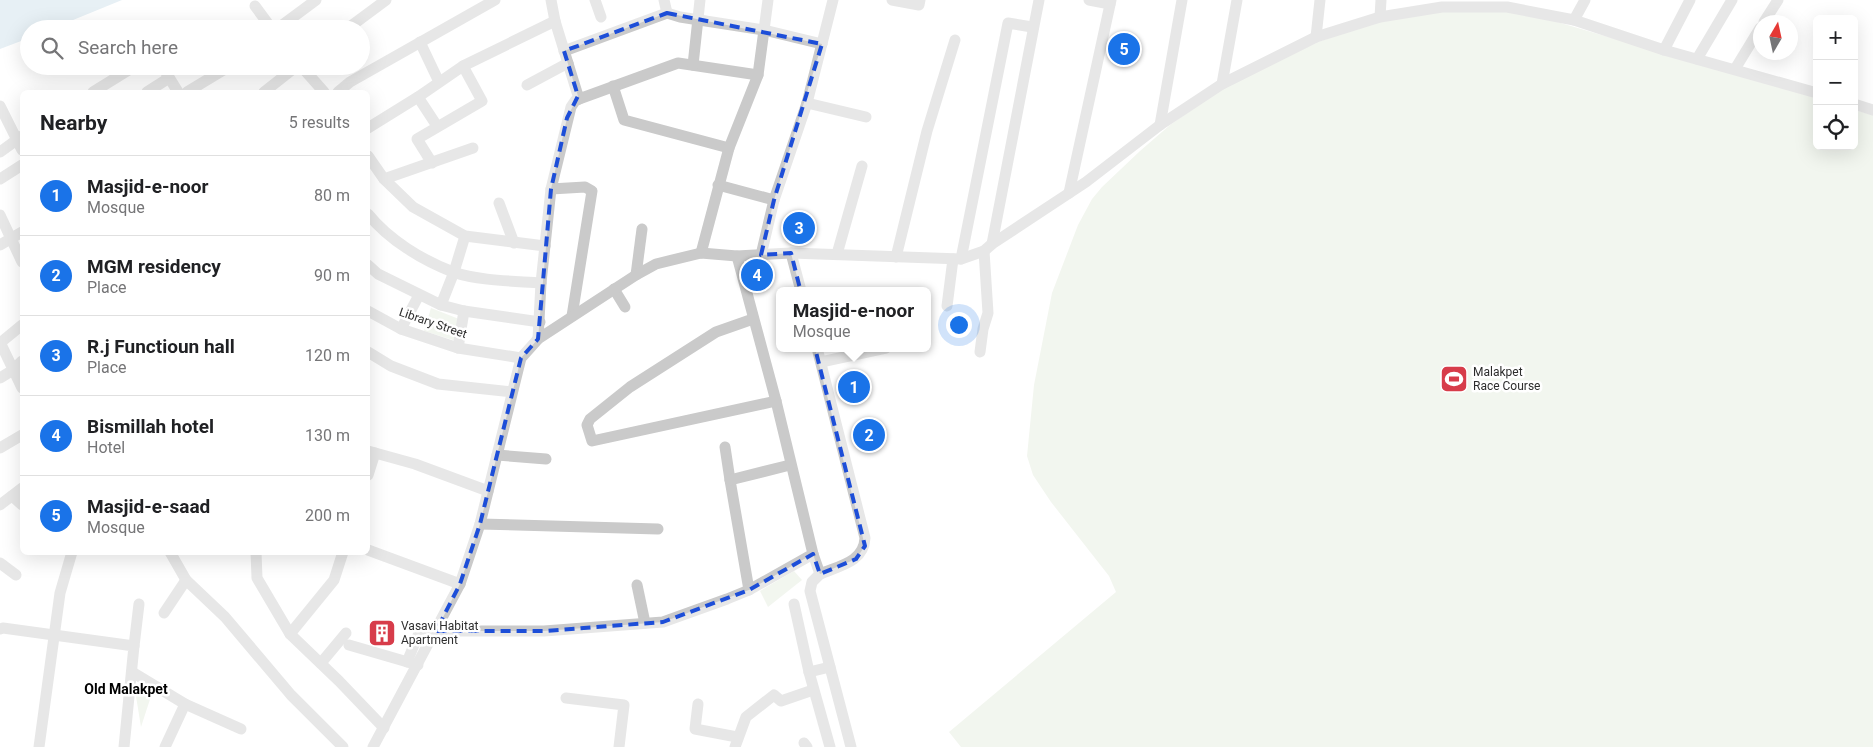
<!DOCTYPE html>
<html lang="en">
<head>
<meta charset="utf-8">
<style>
	body { margin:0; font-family:Roboto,sans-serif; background:#f2f2f2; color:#202124 }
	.controls { position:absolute; right:15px; top:15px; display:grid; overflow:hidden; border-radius:8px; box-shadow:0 5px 20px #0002 }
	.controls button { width:45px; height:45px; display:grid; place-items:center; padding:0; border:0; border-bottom:1px solid #e0e0e0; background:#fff; color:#202124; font:25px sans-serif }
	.compass { position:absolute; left:1753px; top:15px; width:45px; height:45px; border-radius:50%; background:#fff; box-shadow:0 5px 20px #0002; rotate:9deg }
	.you { position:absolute; left:958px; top:324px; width:18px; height:18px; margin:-12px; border:4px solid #fff; border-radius:50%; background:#1a73e8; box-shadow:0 0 0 8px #1a73e833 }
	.badge { display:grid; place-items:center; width:32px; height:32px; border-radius:50%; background:#1a73e8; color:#fff; font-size:16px; font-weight:700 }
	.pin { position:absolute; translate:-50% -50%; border:2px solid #fff; box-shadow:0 1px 5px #0006 }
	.popup { position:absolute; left:776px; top:287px; width:155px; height:65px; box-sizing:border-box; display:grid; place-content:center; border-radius:8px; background:#fff; filter:drop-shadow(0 1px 4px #0005); font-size:16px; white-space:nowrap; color:#757577 }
	.popup b { font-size:19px; color:#202124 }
	.popup::after { content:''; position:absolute; left:50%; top:100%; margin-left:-10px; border:10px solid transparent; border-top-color:#fff }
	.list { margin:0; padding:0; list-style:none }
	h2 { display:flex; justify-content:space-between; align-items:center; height:65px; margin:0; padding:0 20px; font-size:21px }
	h2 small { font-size:16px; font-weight:400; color:#757577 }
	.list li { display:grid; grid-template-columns:32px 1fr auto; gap:15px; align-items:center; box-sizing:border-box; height:80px; padding:0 20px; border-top:1px solid #e0e0e0 }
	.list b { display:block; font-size:19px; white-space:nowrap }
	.list p { margin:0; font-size:16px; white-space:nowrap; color:#757577 }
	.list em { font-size:16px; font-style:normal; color:#757577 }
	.icon { flex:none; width:28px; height:28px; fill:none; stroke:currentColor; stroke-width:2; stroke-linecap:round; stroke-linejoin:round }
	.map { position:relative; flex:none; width:1873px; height:747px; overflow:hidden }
	.search { position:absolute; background:#fff; box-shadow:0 5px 20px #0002; left:20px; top:20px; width:350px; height:55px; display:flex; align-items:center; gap:12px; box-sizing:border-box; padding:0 18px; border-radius:28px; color:#757577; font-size:19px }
	.panel { position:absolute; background:#fff; box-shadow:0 5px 20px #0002; left:20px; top:90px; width:350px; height:465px; border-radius:8px }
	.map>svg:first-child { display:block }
	.green { fill:#e3eadc }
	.water { fill:#c9dde8 }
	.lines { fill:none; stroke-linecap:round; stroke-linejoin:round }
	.minor { stroke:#cacaca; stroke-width:11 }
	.marked { fill:none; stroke:#1d4ed8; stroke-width:4; stroke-dasharray:10 6; stroke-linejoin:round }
	.labels { text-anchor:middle; stroke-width:5; stroke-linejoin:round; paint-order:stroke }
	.street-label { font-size:12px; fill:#2d2d2d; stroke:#fff }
	.poi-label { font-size:12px; fill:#2d2d2d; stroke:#fff; text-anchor:start }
	.neighbourhood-label { font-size:14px; font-weight:bold; fill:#000; stroke:#fff }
</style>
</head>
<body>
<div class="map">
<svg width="1873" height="747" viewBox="0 0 1873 747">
	<rect width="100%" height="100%" fill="#fff"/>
	<!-- green -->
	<g class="green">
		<polygon points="1443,9 1520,11 1817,98 1817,146 1854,146 1854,110 1873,115 1873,747 961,747 949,732 1116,592 1109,576 1051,502 1033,475 1027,456 1034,385 1052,293 1078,225 1092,199 1102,187 1140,151 1170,125 1226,85 1318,42 1367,25"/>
		<polygon points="431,308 459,319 456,341 424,331"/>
		<polygon points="794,571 802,580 768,607 760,591"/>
		<polygon points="134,684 153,690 141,727"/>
	</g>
	<!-- water -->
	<polygon class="water" points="0,0 122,0 51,29 29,29 29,38 0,49"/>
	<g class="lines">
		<!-- minor -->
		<g class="minor">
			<polyline points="551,0 555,21 579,99 678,63 758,75"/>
			<polyline points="595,0 601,17"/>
			<polyline points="892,0 919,5 920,0"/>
			<polyline points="1089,0 1110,4"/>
			<polyline points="255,6 272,29"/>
			<polyline points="667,13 680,17 764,30 822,44"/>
			<polyline points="1380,17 1381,0"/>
			<polyline points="1574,20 1585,0"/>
			<polyline points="1764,22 1778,0"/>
			<polyline points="277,29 316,0"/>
			<polyline points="347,29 386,0"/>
			<polyline points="1316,37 1320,0"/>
			<polyline points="420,42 439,82"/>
			<polyline points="1664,50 1690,0"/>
			<polyline points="564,51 667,13 664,0"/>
			<polyline points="1697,59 1732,0"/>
			<polyline points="693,65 700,0"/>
			<polyline points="162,66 178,92"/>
			<polyline points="301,66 324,92"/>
			<polyline points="1735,69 1760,28"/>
			<polyline points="1222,84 1237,0"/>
			<polyline points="527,85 568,63"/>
			<polyline points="613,86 624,120 729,148"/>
			<polyline points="93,92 135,66"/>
			<polyline points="147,92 169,78"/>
			<polyline points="187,92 230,66"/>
			<polyline points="264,92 297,66"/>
			<polyline points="338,92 350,82 495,0"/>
			<polyline points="418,97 437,126"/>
			<polyline points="807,103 866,117"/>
			<polyline points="1854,104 1873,110"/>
			<polyline points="0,106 22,150"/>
			<polyline points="1160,125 1182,0"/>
			<polyline points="368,128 418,97 463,66 555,21"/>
			<polyline points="0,152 22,136"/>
			<polyline points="368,156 384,179 413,207 465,236 545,246"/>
			<polyline points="432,163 417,139 482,101 463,66"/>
			<polyline points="0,179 22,165"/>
			<polyline points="384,179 473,148"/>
			<polyline points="718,185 774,200"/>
			<polyline points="551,189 585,187 592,191 572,316"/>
			<polyline points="1069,193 1111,0"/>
			<polyline points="499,203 514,243"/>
			<path d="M368,214C389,240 422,260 453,272C479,281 514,281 541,283"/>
			<polyline points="0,215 22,262"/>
			<polyline points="992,244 1039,0"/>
			<polyline points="0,245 22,232"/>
			<polyline points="701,253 729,148 758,75 768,0"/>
			<polyline points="791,253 801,291"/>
			<polyline points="837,254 862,166"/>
			<polyline points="761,255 774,200 807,103 833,0"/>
			<polyline points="896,257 927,131 955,40"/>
			<polyline points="961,259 1008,23 1032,27"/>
			<polyline points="368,265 378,274 441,305 464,311 540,322"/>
			<polyline points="636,275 642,229"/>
			<polyline points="614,289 625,307"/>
			<polyline points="441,305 454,272 465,236"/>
			<polyline points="947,306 953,259"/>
			<polyline points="368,311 401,329 458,348 521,358"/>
			<polyline points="753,319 716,332 630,387 590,419 587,425 592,441 776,401"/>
			<polyline points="401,329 419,295"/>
			<polyline points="538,339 541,283 551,189 571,107 575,101 579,99"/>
			<polyline points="0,342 22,388"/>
			<polyline points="0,343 22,325"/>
			<polyline points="458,348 464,311"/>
			<polyline points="368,352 391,366 438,384 512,392"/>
			<polyline points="980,352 983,329 988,313 984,251"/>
			<polyline points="821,362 886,348"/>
			<polyline points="0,378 13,370 22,361"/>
			<polyline points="725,447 730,480 749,590"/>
			<polyline points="0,448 22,435"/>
			<polyline points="368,451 415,464 488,491"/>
			<polyline points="497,455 546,459"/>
			<polyline points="368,475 375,453"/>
			<polyline points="730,480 790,465"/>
			<polyline points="12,496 22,505"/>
			<polyline points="0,505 22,488"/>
			<polyline points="480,524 658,529"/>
			<polyline points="368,550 460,584"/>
			<polyline points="170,552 186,580 225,617 291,695 343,747"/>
			<polyline points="256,552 257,578 290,634 339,681 384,728"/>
			<path d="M813,554L820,574C839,566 864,562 865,538L817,348"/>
			<polyline points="0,563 16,575"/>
			<polyline points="820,574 812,582 810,591 851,747"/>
			<polyline points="637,585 645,623"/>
			<polyline points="794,604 809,672 830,667"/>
			<polyline points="164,613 186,580"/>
			<polyline points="418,627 436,631 544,631 663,622 727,599 749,590 813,554 776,401 737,256"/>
			<polyline points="0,629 3,628 134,646 124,747"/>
			<polyline points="290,634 334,580 343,552"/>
			<polyline points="349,645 418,665"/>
			<polyline points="134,646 139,604"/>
			<polyline points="407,662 421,628"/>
			<polyline points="321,663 346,633"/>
			<polyline points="132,672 185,704 241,729"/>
			<polyline points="809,672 830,747"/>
			<polyline points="566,698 624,705 619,747"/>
			<polyline points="698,704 695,729 737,737"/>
			<polyline points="804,743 807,747"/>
			<polyline points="39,747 60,593 72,552"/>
			<polyline points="165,747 185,704"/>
			<polyline points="373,747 460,584 480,524 521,358 538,339 636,275 656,264 701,253 737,256 791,253 961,259 984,251 992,244 1086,182 1160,125 1222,84 1316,37 1380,17 1442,7 1507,7 1574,20 1664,50 1817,93"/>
			<polyline points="735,747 746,717 774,695 781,701 813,690"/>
		</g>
	</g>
	<!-- marked area -->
	<path d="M0 0H1873V747H0ZM667,13L822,44L774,200L761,255L791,253L865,546L856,559L820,574L813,554L749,590L663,622L544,631H436L460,584L480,524L521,358L538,339L551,189L567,118L578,96L564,51Z" fill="#fff" fill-opacity=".55" fill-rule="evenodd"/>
	<path class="marked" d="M667,13L822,44L774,200L761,255L791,253L865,546L856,559L820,574L813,554L749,590L663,622L544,631H436L460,584L480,524L521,358L538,339L551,189L567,118L578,96L564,51Z"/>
	<!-- icons -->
	<defs>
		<g id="stadium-square" transform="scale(1.4375)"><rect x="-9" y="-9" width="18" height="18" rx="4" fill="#d73c4a" stroke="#fff"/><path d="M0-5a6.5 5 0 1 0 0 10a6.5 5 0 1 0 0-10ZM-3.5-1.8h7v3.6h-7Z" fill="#fff"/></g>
		<g id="building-square" transform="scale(1.4375)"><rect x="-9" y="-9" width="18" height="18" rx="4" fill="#d73c4a" stroke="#fff"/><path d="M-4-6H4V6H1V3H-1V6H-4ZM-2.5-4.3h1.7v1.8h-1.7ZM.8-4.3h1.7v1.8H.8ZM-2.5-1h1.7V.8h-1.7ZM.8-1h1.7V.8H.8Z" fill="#fff"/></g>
	</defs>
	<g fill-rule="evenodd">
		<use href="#stadium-square" x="1454" y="379"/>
		<use href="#building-square" x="382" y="633"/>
	</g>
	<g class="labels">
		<!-- street labels -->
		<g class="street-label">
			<text transform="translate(433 323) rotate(19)" y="4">Library Street</text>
		</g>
		<!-- poi labels -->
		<g class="poi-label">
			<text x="1473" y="376">Malakpet<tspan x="1473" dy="14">Race Course</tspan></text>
			<text x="401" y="630">Vasavi Habitat<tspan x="401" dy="14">Apartment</tspan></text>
		</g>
		<!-- neighbourhood labels -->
		<g class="neighbourhood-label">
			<text x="126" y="694">Old Malakpet</text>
		</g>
	</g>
</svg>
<div class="controls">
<button>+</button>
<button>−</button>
<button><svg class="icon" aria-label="locate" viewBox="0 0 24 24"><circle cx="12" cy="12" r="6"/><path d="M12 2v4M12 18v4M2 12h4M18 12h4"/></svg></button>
</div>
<svg class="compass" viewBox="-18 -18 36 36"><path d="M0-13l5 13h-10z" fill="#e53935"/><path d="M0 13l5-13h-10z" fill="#757577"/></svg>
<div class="you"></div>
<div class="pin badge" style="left:854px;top:387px">1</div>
<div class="popup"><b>Masjid-e-noor</b>Mosque</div>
<div class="pin badge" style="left:869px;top:435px">2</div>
<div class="pin badge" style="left:799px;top:228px">3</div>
<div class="pin badge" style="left:757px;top:275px">4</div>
<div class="pin badge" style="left:1124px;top:49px">5</div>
<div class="search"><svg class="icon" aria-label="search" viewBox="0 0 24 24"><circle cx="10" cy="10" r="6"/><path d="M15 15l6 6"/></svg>Search here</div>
<section class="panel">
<h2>Nearby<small>5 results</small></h2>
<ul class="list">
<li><span class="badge">1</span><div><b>Masjid-e-noor</b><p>Mosque</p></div><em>80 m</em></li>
<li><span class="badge">2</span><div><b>MGM residency</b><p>Place</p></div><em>90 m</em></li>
<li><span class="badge">3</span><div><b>R.j Functioun hall</b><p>Place</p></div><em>120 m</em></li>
<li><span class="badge">4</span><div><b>Bismillah hotel</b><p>Hotel</p></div><em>130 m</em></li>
<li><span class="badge">5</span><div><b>Masjid-e-saad</b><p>Mosque</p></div><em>200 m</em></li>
</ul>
</section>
</div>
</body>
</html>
